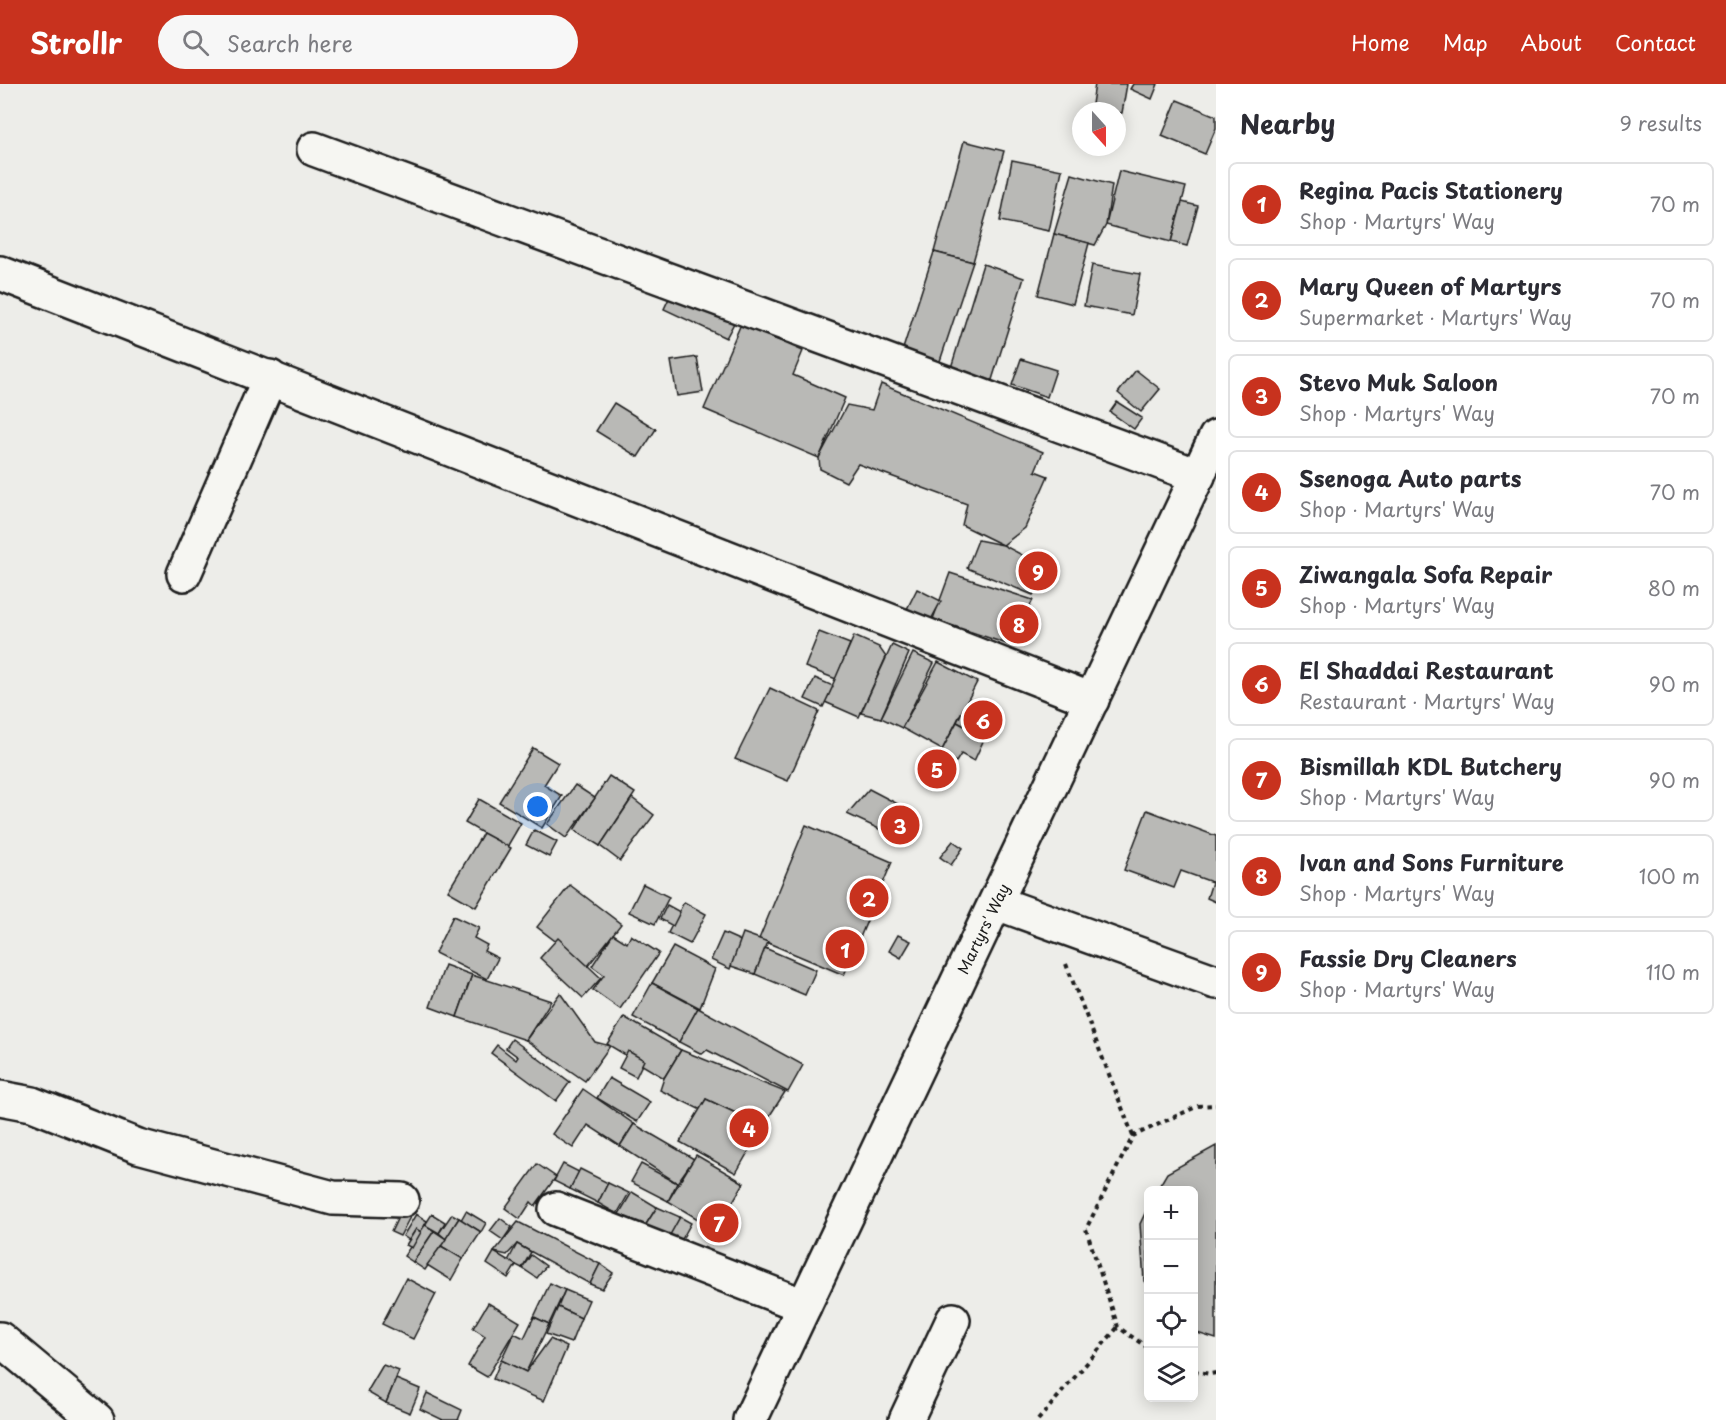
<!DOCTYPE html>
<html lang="en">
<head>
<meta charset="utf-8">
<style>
	body { margin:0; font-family:"Playpen Sans",sans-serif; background:#f7f7f7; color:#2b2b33 }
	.controls { position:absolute; right:18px; bottom:18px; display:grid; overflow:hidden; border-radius:9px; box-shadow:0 3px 15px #0003 }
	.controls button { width:54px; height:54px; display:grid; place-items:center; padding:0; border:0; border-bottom:2px solid #e1e1e2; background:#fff; color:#2b2b33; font:30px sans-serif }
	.compass { position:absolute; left:1072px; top:18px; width:54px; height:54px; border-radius:50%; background:#fff; box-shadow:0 3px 15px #0003; rotate:159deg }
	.you { position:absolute; left:538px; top:723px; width:21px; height:21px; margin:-15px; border:4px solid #fff; border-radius:50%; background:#1a73e8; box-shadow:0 0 0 9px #1a73e833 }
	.badge { display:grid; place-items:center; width:39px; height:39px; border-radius:50%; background:#c8321e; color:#fff; font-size:20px; font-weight:700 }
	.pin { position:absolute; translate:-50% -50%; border:3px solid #fff; box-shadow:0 2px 6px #0006 }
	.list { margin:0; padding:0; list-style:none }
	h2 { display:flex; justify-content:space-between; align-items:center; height:78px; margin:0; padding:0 24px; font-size:26px }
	h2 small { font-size:20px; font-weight:400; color:#7c7c81 }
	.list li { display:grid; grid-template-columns:39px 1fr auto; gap:18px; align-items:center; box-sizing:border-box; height:84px; margin:0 12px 12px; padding:0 12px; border:2px solid #e1e1e2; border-radius:9px }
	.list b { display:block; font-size:22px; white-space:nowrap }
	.list p { margin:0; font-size:20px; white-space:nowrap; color:#7c7c81 }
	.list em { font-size:20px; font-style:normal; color:#7c7c81 }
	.icon { flex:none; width:33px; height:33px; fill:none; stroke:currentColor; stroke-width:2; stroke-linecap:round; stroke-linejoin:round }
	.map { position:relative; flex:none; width:1216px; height:1336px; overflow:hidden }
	header { display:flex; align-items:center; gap:36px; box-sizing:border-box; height:84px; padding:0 30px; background:#c8321e; color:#fff }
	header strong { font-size:28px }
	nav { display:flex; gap:33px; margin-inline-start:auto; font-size:21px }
	.search { width:420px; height:54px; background:#f7f7f7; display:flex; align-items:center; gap:15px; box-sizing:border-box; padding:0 21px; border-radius:33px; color:#7c7c81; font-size:22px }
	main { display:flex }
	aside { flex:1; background:#fff }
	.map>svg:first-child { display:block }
	.building { fill:#b9b9b6; stroke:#1c1c1c; stroke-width:1.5 }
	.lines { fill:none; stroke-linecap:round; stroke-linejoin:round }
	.minor-casing { stroke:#1c1c1c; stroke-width:38 }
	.major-casing { stroke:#1c1c1c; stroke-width:38 }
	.path { stroke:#1c1c1c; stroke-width:4; stroke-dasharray:4.5 4.5; stroke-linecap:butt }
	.minor { stroke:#f6f6f2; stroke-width:33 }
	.major { stroke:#f6f6f2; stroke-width:33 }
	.labels { text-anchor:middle; stroke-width:4.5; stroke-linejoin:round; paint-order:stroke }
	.street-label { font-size:15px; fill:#1c1c1c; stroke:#f6f6f2 }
</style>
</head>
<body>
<header>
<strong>Strollr</strong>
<div class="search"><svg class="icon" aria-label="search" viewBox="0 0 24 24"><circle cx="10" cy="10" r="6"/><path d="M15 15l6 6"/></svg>Search here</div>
<nav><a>Home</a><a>Map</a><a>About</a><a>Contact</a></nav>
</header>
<main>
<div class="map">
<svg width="1216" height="1336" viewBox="0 0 1216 1336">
	<rect width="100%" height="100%" fill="#edede9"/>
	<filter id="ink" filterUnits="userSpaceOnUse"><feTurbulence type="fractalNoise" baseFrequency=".0167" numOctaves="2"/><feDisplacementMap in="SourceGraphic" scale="12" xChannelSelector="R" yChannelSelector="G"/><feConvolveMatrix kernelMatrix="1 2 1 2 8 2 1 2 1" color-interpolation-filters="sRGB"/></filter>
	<g filter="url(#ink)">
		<!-- building -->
		<g class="building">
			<polygon points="1095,0 1127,0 1122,29 1091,27"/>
			<polygon points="1133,0 1158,0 1152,15 1130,5"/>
			<polygon points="1177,16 1216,32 1216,44 1205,70 1162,52"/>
			<polygon points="964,57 1004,67 973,178 934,168"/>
			<polygon points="1012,76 1062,86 1049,147 1000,137"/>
			<polygon points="1119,87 1186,103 1171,158 1106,141"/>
			<polygon points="1072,90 1112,101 1106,141 1095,161 1054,150"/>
			<polygon points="1182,118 1198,122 1187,162 1171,158"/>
			<polygon points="1054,150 1089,159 1073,220 1038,211"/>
			<polygon points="934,168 973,178 938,283 901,271"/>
			<polygon points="983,180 1024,194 991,299 950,287"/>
			<polygon points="1092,181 1140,190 1132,231 1084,222"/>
			<polygon points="671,210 734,239 726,254 664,225"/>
			<polygon points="741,240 803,267 793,291 845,314 819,374 704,325"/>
			<polygon points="697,273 703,308 677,312 671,277"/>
			<polygon points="1021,275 1056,286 1047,313 1012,301"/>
			<polygon points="1136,286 1160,305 1141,328 1118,309"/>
			<polygon points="881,300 1043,368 1035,387 1048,392 1025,444 1003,461 962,441 967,420 858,380 846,398 820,385 819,374 847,321 872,326"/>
			<polygon points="1117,318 1142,334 1134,345 1110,328"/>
			<polygon points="614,319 656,345 638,373 596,347"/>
			<polygon points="978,456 1003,461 1045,483 1033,511 967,484"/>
			<polygon points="950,489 1033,516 1010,561 933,535"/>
			<polygon points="917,505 941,517 928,541 905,529"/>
			<polygon points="819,548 850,560 836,595 805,583"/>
			<polygon points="854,552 879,563 886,573 859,633 825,618"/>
			<polygon points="892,561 909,569 881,634 861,629"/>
			<polygon points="913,569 934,579 902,644 881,634"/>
			<polygon points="938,578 977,598 942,666 902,644"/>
			<polygon points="815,594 833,602 823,623 805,615"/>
			<polygon points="770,604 819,627 788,697 735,675"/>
			<polygon points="967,617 997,632 985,653 957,638"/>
			<polygon points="957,638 985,653 974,677 961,670 956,678 940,670"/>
			<polygon points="533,664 558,679 544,701 562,712 542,744 499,718"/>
			<polygon points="609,692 635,709 600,762 574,746"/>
			<polygon points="575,701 595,714 566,754 547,740"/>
			<polygon points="869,705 913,728 892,751 847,730"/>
			<polygon points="632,714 654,731 620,777 600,762"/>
			<polygon points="479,715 521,739 507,763 465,739"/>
			<polygon points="1147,726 1216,752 1216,818 1207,814 1212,798 1181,787 1174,804 1124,786"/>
			<polygon points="806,741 892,778 844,891 759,855"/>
			<polygon points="534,746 557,758 549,773 526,761"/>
			<polygon points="483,749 511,764 476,823 448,807"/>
			<polygon points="953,757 963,764 951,781 940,773"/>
			<polygon points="643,800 669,813 655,840 629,828"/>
			<polygon points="570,801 621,840 588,882 537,843"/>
			<polygon points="684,818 706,830 690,860 668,849"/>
			<polygon points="667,821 680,828 673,842 660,835"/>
			<polygon points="453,832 479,844 474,854 487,861 484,867 498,874 487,895 435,869"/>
			<polygon points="723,849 741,857 730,885 711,876"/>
			<polygon points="743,849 768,858 755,890 731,882"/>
			<polygon points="613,850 627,859 631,851 659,869 620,925 593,906 604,891 592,882"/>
			<polygon points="898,851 911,857 901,874 889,867"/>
			<polygon points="558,854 601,894 583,914 540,874"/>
			<polygon points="673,863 715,885 700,924 652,899"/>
			<polygon points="765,864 816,886 805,911 755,890"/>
			<polygon points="445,881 472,891 457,933 430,923"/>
			<polygon points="472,891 551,917 526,956 457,933"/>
			<polygon points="652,899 698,924 679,958 633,933"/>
			<polygon points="560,909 595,958 610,962 585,997 526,956"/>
			<polygon points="698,924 803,981 788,1008 707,966 702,970 679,958"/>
			<polygon points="624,933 681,966 664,994 607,960"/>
			<polygon points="512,955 570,998 556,1017 491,969 497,961 516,976 518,973 506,964"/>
			<polygon points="681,966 785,1008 763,1042 706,1015 701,1026 660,1006 664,994"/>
			<polygon points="628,967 644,976 636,993 619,984"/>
			<polygon points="609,994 650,1018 637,1038 597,1014"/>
			<polygon points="583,1005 634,1040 620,1062 588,1041 573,1064 552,1050"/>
			<polygon points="706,1015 763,1042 736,1089 680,1058"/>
			<polygon points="634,1040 694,1075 677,1099 620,1062"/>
			<polygon points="1216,1062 1216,1255 1194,1248 1194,1106 1157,1106 1167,1089"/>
			<polygon points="696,1071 744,1099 716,1146 668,1117"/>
			<polygon points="537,1080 556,1093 535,1122 531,1118 520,1135 505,1124"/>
			<polygon points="563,1080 579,1088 570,1105 554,1097"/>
			<polygon points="641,1080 677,1099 668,1117 631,1098"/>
			<polygon points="580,1085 608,1099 598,1119 570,1105"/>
			<polygon points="608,1099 629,1109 617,1130 598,1119"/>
			<polygon points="632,1108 657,1123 640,1150 616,1135"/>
			<polygon points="657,1123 680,1133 665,1163 640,1150"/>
			<polygon points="1148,1123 1148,1202 1144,1197 1140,1140"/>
			<polygon points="466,1127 486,1139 481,1148 461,1136"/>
			<polygon points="400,1129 410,1133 400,1152 391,1148"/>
			<polygon points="416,1130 427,1137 421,1148 416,1145 409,1156 403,1152"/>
			<polygon points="432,1130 445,1138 439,1149 425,1141"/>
			<polygon points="452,1130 459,1134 446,1155 439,1149"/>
			<polygon points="680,1133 691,1139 681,1157 670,1151"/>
			<polygon points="459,1134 481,1148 463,1175 441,1162"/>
			<polygon points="500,1134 512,1143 503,1156 490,1147"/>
			<polygon points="518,1138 600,1180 590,1200 517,1160 507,1171 494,1168"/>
			<polygon points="425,1141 434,1147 413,1178 404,1172"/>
			<polygon points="416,1145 421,1148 412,1164 406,1161"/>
			<polygon points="434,1147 446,1155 425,1186 413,1178"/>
			<polygon points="517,1160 531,1168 522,1184 508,1177"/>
			<polygon points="441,1162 463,1175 451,1196 427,1181"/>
			<polygon points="494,1168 516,1181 508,1194 487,1180"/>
			<polygon points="531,1171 546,1182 537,1194 522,1184"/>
			<polygon points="600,1180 613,1189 602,1205 590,1200"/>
			<polygon points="406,1194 436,1210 413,1255 382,1240"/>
			<polygon points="550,1199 565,1206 549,1240 534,1233"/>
			<polygon points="565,1206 589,1216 581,1234 558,1223"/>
			<polygon points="488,1219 520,1238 487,1293 468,1282 485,1252 473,1244"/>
			<polygon points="558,1223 581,1234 571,1259 546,1250"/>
			<polygon points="534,1233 549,1240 526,1288 501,1276 514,1249 524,1254"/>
			<polygon points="550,1255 567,1263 544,1317 493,1295 501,1276 526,1288"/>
			<polygon points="383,1281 399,1287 386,1319 367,1308"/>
			<polygon points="396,1295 420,1305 410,1329 386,1319"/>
			<polygon points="427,1309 462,1326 458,1336 443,1336 420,1325"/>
		</g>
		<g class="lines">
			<!-- minor casing -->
			<g class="minor-casing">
				<g id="minor">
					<polyline points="314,65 1198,392"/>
					<polyline points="0,189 1092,616"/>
					<polyline points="184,490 270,293"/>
					<polyline points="997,819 1216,898"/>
					<polyline points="0,1014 32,1020 138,1062 333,1114 402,1116"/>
					<polyline points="556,1125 804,1222"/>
					<polyline points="0,1255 97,1336"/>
					<polyline points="906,1336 953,1236"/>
				</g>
			</g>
			<!-- major casing -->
			<g class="major-casing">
				<polyline id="major" points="750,1336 1216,353"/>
			</g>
			<!-- path -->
			<g class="path">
				<polyline points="1066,880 1133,1052"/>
				<polyline points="1148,1264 1118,1243 1086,1145 1133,1052 1198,1022 1216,1021"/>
				<polyline points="1194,1287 1210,1290 1216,1289"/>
				<polyline points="1038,1336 1118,1243"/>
			</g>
			<!-- minor -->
			<use href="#minor" class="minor"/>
			<!-- major -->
			<use href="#major" class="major"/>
		</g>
	</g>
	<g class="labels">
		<!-- street labels -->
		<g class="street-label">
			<text transform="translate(984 845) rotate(-64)" y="5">Martyrs' Way</text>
		</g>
	</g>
</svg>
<div class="controls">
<button>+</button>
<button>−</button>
<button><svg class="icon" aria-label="locate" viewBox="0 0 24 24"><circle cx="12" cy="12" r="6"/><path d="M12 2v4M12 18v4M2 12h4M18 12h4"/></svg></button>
<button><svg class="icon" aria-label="layers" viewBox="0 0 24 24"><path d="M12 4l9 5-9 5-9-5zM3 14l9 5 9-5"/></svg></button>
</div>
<svg class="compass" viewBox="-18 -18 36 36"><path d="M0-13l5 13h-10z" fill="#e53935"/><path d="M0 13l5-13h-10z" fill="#7c7c81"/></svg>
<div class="you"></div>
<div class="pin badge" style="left:845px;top:865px">1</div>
<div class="pin badge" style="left:869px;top:814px">2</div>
<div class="pin badge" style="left:900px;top:741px">3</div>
<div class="pin badge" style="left:749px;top:1044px">4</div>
<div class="pin badge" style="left:937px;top:685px">5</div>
<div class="pin badge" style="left:983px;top:636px">6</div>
<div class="pin badge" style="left:719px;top:1139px">7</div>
<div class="pin badge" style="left:1019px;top:540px">8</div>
<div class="pin badge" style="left:1038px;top:487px">9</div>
</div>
<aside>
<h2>Nearby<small>9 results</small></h2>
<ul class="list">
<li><span class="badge">1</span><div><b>Regina Pacis Stationery</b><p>Shop · Martyrs' Way</p></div><em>70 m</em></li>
<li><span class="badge">2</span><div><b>Mary Queen of Martyrs</b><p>Supermarket · Martyrs' Way</p></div><em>70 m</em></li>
<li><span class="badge">3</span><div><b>Stevo Muk Saloon</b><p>Shop · Martyrs' Way</p></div><em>70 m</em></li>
<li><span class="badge">4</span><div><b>Ssenoga Auto parts</b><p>Shop · Martyrs' Way</p></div><em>70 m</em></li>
<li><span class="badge">5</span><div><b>Ziwangala Sofa Repair</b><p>Shop · Martyrs' Way</p></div><em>80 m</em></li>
<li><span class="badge">6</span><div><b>El Shaddai Restaurant</b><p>Restaurant · Martyrs' Way</p></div><em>90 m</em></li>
<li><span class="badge">7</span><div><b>Bismillah KDL Butchery</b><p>Shop · Martyrs' Way</p></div><em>90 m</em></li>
<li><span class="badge">8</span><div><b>Ivan and Sons Furniture</b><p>Shop · Martyrs' Way</p></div><em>100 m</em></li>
<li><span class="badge">9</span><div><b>Fassie Dry Cleaners</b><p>Shop · Martyrs' Way</p></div><em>110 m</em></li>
</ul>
</aside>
</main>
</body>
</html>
